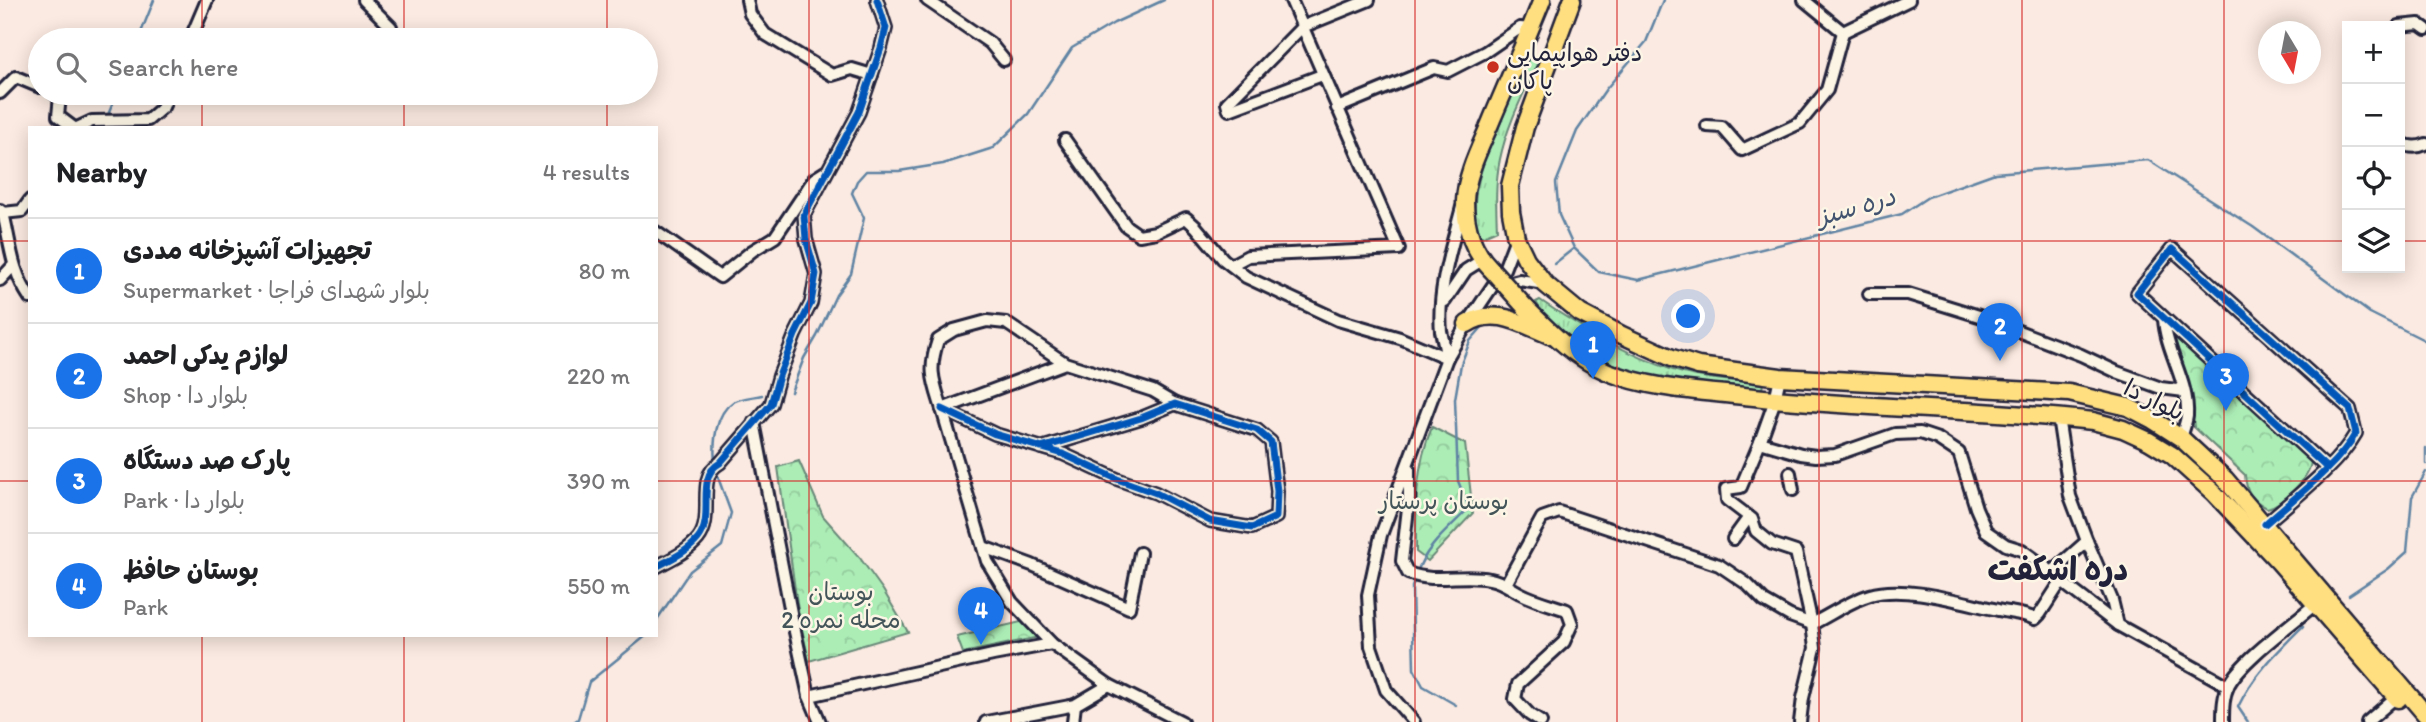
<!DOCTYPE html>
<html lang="en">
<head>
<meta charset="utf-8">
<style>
	body { margin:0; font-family:Itim,"Playpen Sans Arabic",sans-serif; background:#f6f6f6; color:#202124 }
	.controls { position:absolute; right:21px; top:21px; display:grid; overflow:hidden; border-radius:0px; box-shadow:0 4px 18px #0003 }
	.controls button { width:63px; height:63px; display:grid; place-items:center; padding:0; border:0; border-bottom:2px solid #e0e0e0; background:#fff; color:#202124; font:35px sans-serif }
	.compass { position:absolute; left:2258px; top:21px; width:63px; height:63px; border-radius:50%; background:#fff; box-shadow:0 4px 18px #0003; rotate:170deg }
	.you { position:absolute; left:1689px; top:317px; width:24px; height:24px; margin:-18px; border:5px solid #fff; border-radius:50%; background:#1a73e8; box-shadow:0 0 0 10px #1a73e833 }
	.badge { display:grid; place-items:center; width:46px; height:46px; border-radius:50%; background:#1a73e8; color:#fff; font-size:23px; font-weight:700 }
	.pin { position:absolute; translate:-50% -58px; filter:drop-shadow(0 2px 4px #0008) }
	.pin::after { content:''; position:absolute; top:37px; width:24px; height:21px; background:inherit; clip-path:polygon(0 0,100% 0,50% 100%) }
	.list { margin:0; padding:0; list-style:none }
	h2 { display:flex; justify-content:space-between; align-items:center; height:91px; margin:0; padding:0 28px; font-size:30px }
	h2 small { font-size:23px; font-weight:400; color:#757577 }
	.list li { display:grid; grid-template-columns:46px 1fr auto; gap:21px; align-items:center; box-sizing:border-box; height:105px; padding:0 28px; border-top:2px solid #e0e0e0 }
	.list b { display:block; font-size:26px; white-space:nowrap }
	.list p { margin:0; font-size:23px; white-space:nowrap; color:#757577 }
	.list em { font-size:23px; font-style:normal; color:#757577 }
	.icon { flex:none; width:38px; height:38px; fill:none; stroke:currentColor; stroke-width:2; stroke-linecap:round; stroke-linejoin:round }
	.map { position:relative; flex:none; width:2426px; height:722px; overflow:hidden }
	.search { position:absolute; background:#fff; box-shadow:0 4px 18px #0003; left:28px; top:28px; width:630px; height:77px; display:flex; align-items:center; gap:18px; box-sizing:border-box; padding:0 24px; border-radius:38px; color:#757577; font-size:26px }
	.panel { position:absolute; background:#fff; box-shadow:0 4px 18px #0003; left:28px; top:126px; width:630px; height:511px; border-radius:0px }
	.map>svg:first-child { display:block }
	.grass { fill:url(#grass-tufts); stroke:#678878; stroke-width:2 }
	.park { fill:url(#park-crowns); stroke:#678878; stroke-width:2 }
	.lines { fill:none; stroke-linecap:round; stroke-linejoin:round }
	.stream { stroke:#5f83a3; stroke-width:2.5 }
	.minor-casing { stroke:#22223b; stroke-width:16 }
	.primary-casing { stroke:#22223b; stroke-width:21 }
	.minor { stroke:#fcf5e5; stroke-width:10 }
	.primary { stroke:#ffdf80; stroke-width:16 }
	.primary-bridge-casing { stroke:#22223b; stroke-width:21; stroke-linecap:butt }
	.primary-bridge { stroke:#ffdf80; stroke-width:16 }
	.cycleway-casing { stroke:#fcf5e5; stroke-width:11 }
	.cycleway { stroke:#0057b8; stroke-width:7 }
	.grid { fill:none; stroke:#d62828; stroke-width:2; stroke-opacity:0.55 }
	.poi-dot { fill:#c8321e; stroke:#fcf5e5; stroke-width:2.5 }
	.labels { text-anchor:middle; stroke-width:5; stroke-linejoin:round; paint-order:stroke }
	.poi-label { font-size:24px; fill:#22223b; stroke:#fcf5e5; text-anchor:start }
	.street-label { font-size:24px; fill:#22223b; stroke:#fcf5e5 }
	.park-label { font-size:24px; fill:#44555a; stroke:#fcf5e5 }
	.water-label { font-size:26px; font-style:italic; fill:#41536f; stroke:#fcf5e5 }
	.district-label { font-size:32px; font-weight:bold; fill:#22223b; stroke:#fcf5e5 }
</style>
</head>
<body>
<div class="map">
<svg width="2426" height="722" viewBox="0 0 2426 722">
	<defs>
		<pattern id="grass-tufts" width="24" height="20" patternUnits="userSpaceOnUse" patternTransform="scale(1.75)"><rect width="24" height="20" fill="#acedb6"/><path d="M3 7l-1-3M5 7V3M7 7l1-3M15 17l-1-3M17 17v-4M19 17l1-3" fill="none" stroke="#94cb9d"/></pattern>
		<pattern id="park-crowns" width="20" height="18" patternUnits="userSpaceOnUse" patternTransform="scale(1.75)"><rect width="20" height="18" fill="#acedb6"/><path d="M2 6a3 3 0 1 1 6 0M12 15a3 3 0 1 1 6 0" fill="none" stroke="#94cb9d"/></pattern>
	</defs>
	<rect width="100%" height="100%" fill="#fbeae1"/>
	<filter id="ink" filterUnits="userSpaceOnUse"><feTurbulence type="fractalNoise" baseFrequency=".0143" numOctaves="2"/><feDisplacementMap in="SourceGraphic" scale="14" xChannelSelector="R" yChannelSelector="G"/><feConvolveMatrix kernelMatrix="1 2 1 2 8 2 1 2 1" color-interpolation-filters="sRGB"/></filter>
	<g filter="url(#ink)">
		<!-- grass -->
		<g class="grass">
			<path d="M1529,57L1538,62C1524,93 1507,125 1500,159C1495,182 1496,206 1497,230L1479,238L1474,215L1476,190L1484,161Z"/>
			<path d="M1540,300C1581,328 1625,354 1673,370C1701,379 1733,381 1763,383L1762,389C1695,387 1623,380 1568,338C1555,328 1543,317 1536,302Z"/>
		</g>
		<!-- park -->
		<g class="park">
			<path d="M2174,331L2311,458C2313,475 2283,504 2267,508C2252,500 2246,492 2245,475L2194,427C2191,394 2184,367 2170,337Z"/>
			<path d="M1432,427L1465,444L1473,513L1428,561L1416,552C1416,509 1415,467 1432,427Z"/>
			<polygon points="799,461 823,516 860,558 883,590 908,632 809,661 798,611 778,467"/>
			<polygon points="1025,621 1039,637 963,653 957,637"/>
		</g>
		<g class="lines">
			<!-- stream -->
			<g class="stream">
				<polyline points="1663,0 1646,42 1606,89 1577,131 1556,183 1559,215 1574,248 1599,272 1638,280 1902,214 1928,197 1995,173 2148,160 2253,227 2370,313 2426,341"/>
				<polyline points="138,40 154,0"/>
				<polyline points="108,115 117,93"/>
				<polyline points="1554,264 1573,249"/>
				<polyline points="791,392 804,358 817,336 836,295 851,274 864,218 852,193 857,181 866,171 899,171 943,164 993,148 1028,114 1072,48 1114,23 1164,0"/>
				<polyline points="2426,448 2426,464"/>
				<path d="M715,462C713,443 715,414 733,402C740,398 753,397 762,395"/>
				<path d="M1417,573C1425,547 1451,527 1469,508L1458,481L1455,399L1461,364L1470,341L1484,325"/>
				<polyline points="1415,579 1412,587 1414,669 1423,686 1456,705"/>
				<polyline points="2349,595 2388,569 2407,552 2412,497 2426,472"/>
				<polyline points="656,621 690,571 722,546 731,513 716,472"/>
				<polyline points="574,722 578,719 589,682 647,635"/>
				<path d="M2248,722L2238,707C2253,675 2278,651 2303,626"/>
			</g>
			<!-- minor casing -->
			<g class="minor-casing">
				<g id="minor">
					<polyline points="364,0 391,27 379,40"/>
					<polyline points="747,0 750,14 765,34 832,75 852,69 872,75"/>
					<polyline points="927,0 990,43 1004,60"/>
					<polyline points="2399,26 2419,24 2426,29"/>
					<polyline points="1843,32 1909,0"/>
					<polyline points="190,40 207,0"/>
					<polyline points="1322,75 1229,110 1227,103 1302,27 1369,0"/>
					<polyline points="0,93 16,77 40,87"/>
					<polyline points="54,93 60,96 58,116 74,128"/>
					<polyline points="1337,108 1434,68 1448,71 1485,52 1520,28 1530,29"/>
					<polyline points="1707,126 1722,127 1742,150 1800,123 1827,90 1843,32 1804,0"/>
					<polyline points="77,128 92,121 148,120 163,107 169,93"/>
					<polyline points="1065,140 1126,226 1139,235 1156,232 1186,218 1196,227 1223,259 1246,277 1338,320 1400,338 1447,358"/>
					<path d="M2400,142C2409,148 2417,148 2426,144"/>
					<polyline points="0,210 3,213 22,211 30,200"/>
					<path d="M3,213C11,245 11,270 30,298"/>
					<polyline points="656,232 720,277 752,251 775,237 814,179 825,172"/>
					<polyline points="1231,265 1248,256 1399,249 1291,0"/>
					<polyline points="0,280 13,266"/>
					<polyline points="1500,285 1519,280 1545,284"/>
					<polyline points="1869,294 1908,294 1979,316 2081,355 2117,372 2161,388 2184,391"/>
					<polyline points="1445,301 1466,270 1482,260"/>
					<path d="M2164,319C2166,352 2189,382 2187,416C2186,423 2183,431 2181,438"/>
					<path d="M1447,358C1445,349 1443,340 1441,331C1437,290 1452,246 1462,207"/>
					<path d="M1065,363L942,409C933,380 928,370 938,340L954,330L987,321L1006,323L1065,363L1153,391L1175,404"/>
					<polyline points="1780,377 1775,400 1760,442 1801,454 1816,456 1835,455 1895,434 1920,433 1938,439 1959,453 1976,508 1986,531 2006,545 2022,550 2052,572 2087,541 2070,496 2058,417"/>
					<polyline points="942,409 995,434 1063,454 1117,479 1156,493 1210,521 1252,528 1276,517 1277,491 1271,442 1257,430 1175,404 1141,418 1041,448"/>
					<polyline points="942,409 987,561 1012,602 1052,644 1109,685 1182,722"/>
					<polyline points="754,422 792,618 809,696 820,722"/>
					<polyline points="1760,442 1741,487 1726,489 1727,500 1752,519 1756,531 1772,544 1796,552 1812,624"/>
					<path d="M1409,469V499L1402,561L1408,573C1436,584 1462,573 1490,579C1502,581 1510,588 1520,593C1535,601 1552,605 1567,610L1572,624L1564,642L1518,684L1515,699L1530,715L1541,722"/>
					<polyline points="1790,473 1793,490"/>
					<path d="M2265,524C2293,499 2338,465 2356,433L2350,409L2172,249L2137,293L2327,468"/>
					<polyline points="1733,539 1749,517"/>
					<polyline points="983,547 1032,565 1129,608 1140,553"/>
					<path d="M656,567C671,559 687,552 698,539C716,517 694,477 720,463L771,404L779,376L795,335L811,303L816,274L806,239L804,215L859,112L881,48L886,28L877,0"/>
					<polyline points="2058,579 2118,625 2112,600 2087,541"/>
					<polyline points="1506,584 1542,518 1559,512 1719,565 1747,584 1764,601 1790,616 1812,624"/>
					<polyline points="2118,625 2228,686"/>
					<polyline points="809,696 993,655 1052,644"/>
					<polyline points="986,722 1075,705"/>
					<polyline points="1073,722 1075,705 1109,685"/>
					<polyline points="1414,722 1386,690 1371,646 1368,595 1381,535 1447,358 1467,324 1504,269 1516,238"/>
					<path d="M1800,722L1803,698L1815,648L1812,624C1830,615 1850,601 1870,595C1904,584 1964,603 1998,610C2011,613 2023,613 2035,619L2040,614L2060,583"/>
					<path d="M2223,722C2223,709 2223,696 2229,684C2243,659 2291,625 2314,605"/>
					<polyline points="2367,722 2396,697"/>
				</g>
			</g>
			<!-- primary casing -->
			<g class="primary-casing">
				<g id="primary">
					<polyline points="1572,0 1525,127 1510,186 1511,212 1516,238 1526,259 1545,284 1580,313 1622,335 1672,358 1698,366 1780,377 2069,393 2128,407 2153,420 2181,438 2225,479 2426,715"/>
					<path d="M1491,269C1472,250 1465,227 1465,201C1466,173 1482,144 1492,119C1509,79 1526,40 1542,0"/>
					<path d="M1525,307C1550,332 1575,358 1608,372C1651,389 1699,391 1744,396C1860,409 1977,408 2093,421L2123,429L2149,441L2172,455L2214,493L2279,562L2398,699"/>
					<path d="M1467,324C1494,306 1522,324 1549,335"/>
				</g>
			</g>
			<!-- minor -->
			<use href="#minor" class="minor"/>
			<!-- primary -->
			<use href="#primary" class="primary"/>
			<!-- primary-bridge casing -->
			<g class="primary-bridge-casing">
				<polyline id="primary-bridge" points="1491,269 1525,307"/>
			</g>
			<!-- primary-bridge -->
			<use href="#primary-bridge" class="primary-bridge"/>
			<!-- cycleway casing -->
			<g class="cycleway-casing">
				<g id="cycleway">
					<polyline points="942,409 995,434 1063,454 1117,479 1156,493 1210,521 1252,528 1276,517 1277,491 1271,442 1257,430 1175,404 1141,418 1041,448"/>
					<path d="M2265,524C2293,499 2338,465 2356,433L2350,409L2172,249L2137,293L2327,468"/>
					<path d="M656,567C671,559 687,552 698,539C716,517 694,477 720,463L771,404L779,376L795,335L811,303L816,274L806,239L804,215L859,112L881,48L886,28L877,0"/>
				</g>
			</g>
			<!-- cycleway -->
			<use href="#cycleway" class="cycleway"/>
		</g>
	</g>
	<!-- grid -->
	<path class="grid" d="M202,0V40M404,0V40M607,0V40M809,0V722M1011,0V722M1213,0V722M1415,0V722M1617,0V722M1819,0V722M2022,0V722M2224,0V722M202,93V128M404,93V128M607,93V128M0,241H30M656,241H2347M2400,241H2426M0,481H30M656,481H2426M202,635V722M404,635V722M607,635V722"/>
	<!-- markers -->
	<circle class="poi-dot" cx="1493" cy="67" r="7"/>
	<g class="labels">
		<!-- poi labels -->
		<g class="poi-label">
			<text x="1507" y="61">دفتر هواپیمایی<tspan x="1507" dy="28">پاکان</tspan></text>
		</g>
		<!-- street labels -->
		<g class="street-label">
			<text transform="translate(2154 400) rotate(26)" y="8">بلوار دا</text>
		</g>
		<!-- park labels -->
		<g class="park-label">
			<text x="1444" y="509">بوستان پرستار</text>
			<text x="841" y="600">بوستان<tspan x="841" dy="28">محله نمره 2</tspan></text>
		</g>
		<!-- water labels -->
		<g class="water-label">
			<text transform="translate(1856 206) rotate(-16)" y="9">دره سبز</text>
		</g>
		<!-- district labels -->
		<g class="district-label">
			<text x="2058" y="580">دره اشکفت</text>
		</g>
	</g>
</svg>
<div class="controls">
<button>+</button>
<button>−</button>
<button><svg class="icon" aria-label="locate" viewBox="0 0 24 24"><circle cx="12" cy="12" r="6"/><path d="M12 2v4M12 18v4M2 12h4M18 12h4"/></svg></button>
<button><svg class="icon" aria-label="layers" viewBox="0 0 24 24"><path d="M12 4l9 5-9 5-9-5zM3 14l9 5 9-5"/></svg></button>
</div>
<svg class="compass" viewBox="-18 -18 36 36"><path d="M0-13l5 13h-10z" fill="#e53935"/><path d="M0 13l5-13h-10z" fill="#757577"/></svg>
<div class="you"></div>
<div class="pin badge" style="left:1593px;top:379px">1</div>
<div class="pin badge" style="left:2000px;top:361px">2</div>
<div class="pin badge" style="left:2226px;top:411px">3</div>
<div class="pin badge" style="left:981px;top:645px">4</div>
<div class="search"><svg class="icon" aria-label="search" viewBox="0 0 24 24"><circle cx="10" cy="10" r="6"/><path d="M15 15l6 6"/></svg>Search here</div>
<section class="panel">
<h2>Nearby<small>4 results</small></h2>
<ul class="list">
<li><span class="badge">1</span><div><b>تجهیزات آشپزخانه مددی</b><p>Supermarket · بلوار شهدای فراجا</p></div><em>80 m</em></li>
<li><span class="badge">2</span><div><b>لوازم یدکی احمد</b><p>Shop · بلوار دا</p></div><em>220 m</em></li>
<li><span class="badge">3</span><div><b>پارک صد دستگاه</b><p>Park · بلوار دا</p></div><em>390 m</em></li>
<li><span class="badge">4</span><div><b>بوستان حافظ</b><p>Park</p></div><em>550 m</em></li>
</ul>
</section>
</div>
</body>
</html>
